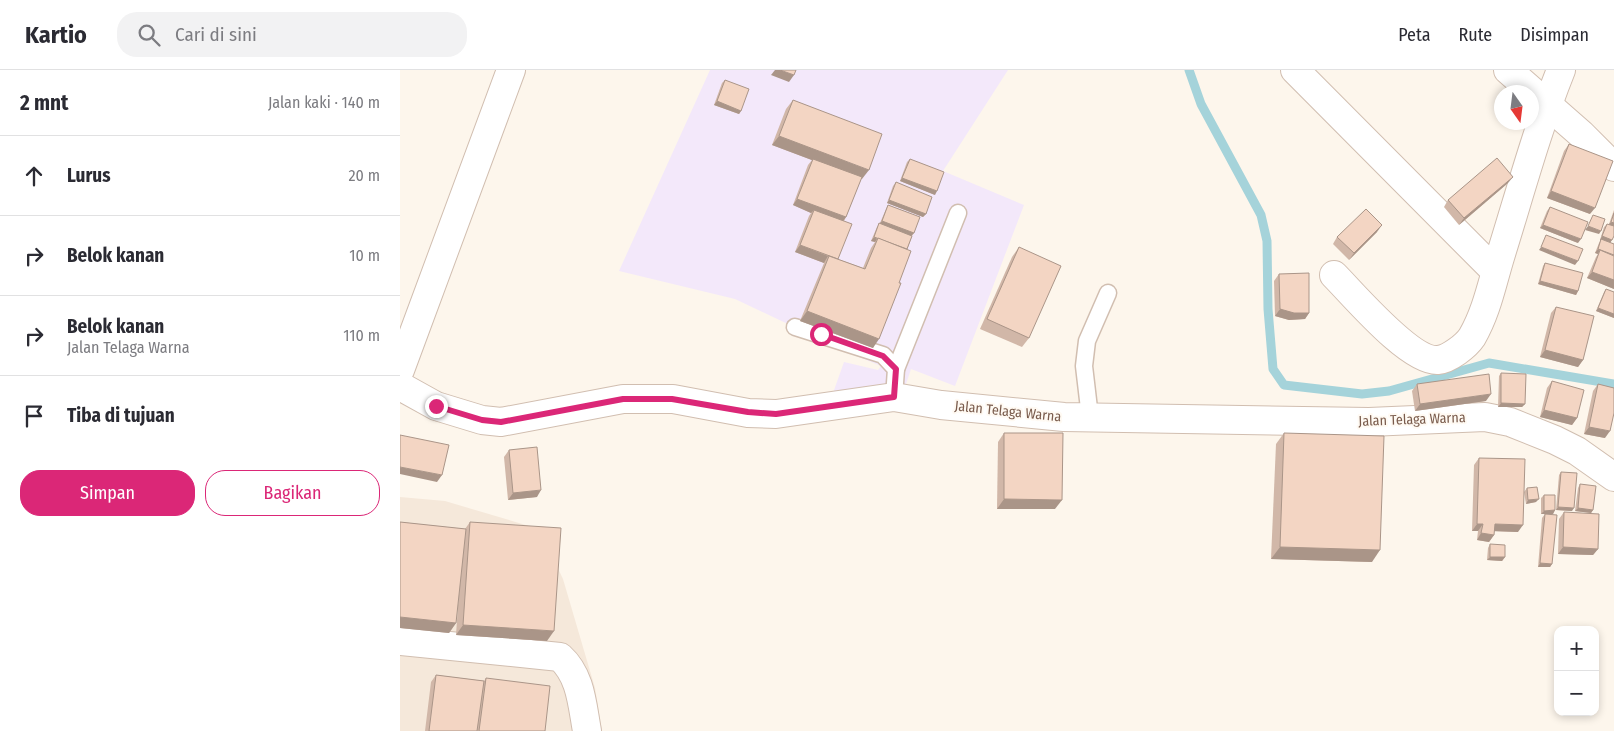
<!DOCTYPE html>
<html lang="id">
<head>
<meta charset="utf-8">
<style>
	body { margin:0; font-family:"Fira Sans Condensed",sans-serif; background:#f2f2f3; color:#2b2b33 }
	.controls { position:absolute; right:15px; bottom:15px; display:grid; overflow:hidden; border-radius:10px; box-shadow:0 2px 8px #0003 }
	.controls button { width:45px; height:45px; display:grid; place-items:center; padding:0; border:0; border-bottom:1px solid #e1e1e2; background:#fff; color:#2b2b33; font:25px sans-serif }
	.compass { position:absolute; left:1094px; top:15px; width:45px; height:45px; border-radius:50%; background:#fff; box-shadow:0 2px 8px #0003; rotate:166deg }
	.stop { position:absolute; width:15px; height:15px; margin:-11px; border:4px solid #db2777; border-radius:50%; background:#fff }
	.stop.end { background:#db2777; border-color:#fff; box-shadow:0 1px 5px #0008 }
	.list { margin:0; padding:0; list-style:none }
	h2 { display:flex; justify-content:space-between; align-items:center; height:65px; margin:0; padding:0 20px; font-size:21px }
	h2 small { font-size:16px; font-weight:400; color:#7c7c81 }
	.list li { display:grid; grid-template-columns:32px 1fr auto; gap:15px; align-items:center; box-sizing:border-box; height:80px; padding:0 20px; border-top:1px solid #e1e1e2 }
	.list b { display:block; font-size:19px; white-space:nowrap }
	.list p { margin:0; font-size:16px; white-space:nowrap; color:#7c7c81 }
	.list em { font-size:16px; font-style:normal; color:#7c7c81 }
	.actions { display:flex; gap:10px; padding:15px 20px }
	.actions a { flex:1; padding:11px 0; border:1px solid #db2777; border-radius:20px; text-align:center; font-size:18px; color:#db2777 }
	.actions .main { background:#db2777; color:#fff }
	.icon { flex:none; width:28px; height:28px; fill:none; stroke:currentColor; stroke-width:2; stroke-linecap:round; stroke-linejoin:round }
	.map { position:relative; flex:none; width:1214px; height:661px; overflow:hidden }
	header { display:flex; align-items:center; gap:30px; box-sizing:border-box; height:70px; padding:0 25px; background:#fff; border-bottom:1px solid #e1e1e2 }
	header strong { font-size:24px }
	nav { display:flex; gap:28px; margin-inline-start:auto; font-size:18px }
	.search { width:350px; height:45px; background:#f2f2f3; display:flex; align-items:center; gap:12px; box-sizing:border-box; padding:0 18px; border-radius:20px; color:#7c7c81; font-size:19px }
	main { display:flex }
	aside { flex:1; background:#fff }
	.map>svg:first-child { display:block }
	.residential { fill:#f5e8da }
	.education { fill:#f3e8fa }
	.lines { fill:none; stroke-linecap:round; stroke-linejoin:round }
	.stream { stroke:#a5d3da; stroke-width:9 }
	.lane-casing { stroke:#d1beb0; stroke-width:19 }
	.street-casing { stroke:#d1beb0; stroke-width:30 }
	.lane { stroke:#fff; stroke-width:16 }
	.street { stroke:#fff; stroke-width:28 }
	.wall { fill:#d1b7a8 }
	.shaded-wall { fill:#aa9588 }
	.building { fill:#f3d5c3; stroke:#aa9588 }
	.route { stroke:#db2777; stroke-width:6 }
	.labels { text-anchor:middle; stroke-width:4; stroke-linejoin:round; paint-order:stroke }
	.street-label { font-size:14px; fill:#7a5c4d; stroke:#fffaf3 }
</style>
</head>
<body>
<header>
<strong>Kartio</strong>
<div class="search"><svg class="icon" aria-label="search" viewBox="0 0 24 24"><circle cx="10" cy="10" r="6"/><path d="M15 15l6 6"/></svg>Cari di sini</div>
<nav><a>Peta</a><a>Rute</a><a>Disimpan</a></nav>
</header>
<main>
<aside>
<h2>2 mnt<small>Jalan kaki · 140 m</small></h2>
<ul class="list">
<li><svg class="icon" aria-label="ahead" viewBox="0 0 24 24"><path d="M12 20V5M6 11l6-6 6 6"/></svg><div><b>Lurus</b></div><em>20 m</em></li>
<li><svg class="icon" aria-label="right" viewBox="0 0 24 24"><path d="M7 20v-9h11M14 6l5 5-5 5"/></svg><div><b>Belok kanan</b></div><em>10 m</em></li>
<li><svg class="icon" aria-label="right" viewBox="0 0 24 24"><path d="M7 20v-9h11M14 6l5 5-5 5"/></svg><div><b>Belok kanan</b><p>Jalan Telaga Warna</p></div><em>110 m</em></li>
<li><svg class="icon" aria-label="arrive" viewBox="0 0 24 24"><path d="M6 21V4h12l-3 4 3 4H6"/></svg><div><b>Tiba di tujuan</b></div></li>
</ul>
<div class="actions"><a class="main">Simpan</a><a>Bagikan</a></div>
</aside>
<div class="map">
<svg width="1214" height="661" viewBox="0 0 1214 661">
	<rect width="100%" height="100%" fill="#fdf6ec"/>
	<!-- residential -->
	<polygon class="residential" points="0,427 45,431 139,459 163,509 195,618 202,661 0,661"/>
	<!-- education -->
	<polygon class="education" points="310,0 608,0 543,101 624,135 555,316 511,299 506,314 474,315 433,323 444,292 478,300 481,296 447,282 335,229 219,201"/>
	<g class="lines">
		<!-- stream -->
		<polyline class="stream" points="789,0 801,34 861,145 867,171 868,239 873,299 884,315 962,324 989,321 1089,293 1214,314"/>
		<!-- lane casing -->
		<g class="lane-casing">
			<g id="lane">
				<polyline points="395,257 483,285 496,299 494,327"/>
				<polyline points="496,299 558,143"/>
				<polyline points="690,347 684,296 687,271 708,223"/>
			</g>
		</g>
		<!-- street casing -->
		<g class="street-casing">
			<g id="street">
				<polyline points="895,0 1095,201"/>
				<polyline points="1108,0 1181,64 1214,97"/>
				<path d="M934,205C954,225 1010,292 1038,290C1049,289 1066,276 1072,267C1087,241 1092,213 1101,184C1120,123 1137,60 1161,0"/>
				<polyline points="0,300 111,0"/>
				<polyline points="0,316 36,336 82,350 101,352 223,329 273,329 348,343 376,344 494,327 541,335 664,347 969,352 1085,347 1110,352 1155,370 1177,381 1214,407"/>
				<path d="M0,571L160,587C181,606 182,634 187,661"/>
			</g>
		</g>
		<!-- lane -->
		<use href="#lane" class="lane"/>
		<!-- street -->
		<use href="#street" class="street"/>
	</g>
	<!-- wall -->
	<g class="wall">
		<polygon points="325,10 341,41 339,44 314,35 322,13"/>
		<polygon points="393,30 462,109 461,109 446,147 444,151 438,189 463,198 471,178 475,172 471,171 477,157 480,153 486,139 488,135 514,163 512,166 473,278 400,251 424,193 395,182 409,146 411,143 393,135 408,95 412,90 372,75 386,39"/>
		<polygon points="1169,74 1190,144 1147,128 1164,81"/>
		<polygon points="510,89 535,125 500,111 507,92"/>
		<polygon points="496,112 526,144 523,147 487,133 493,116"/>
		<polygon points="1108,113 1059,155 1044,137 1048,130"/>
		<polygon points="1150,137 1178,173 1140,158 1147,141"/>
		<polygon points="1214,140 1214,166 1210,173 1214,174 1214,219 1187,208 1196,187 1198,184 1195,183 1199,173 1201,170 1200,170 1204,157 1207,154 1209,154"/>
		<polygon points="977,162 949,190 933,174 937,167"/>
		<polygon points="619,177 629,268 622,277 580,259 612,187"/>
		<polygon points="1145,193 1178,221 1176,225 1138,214 1143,196"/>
		<polygon points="879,204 909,243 905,249 889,250 875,246 874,211"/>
		<polygon points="1206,219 1214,222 1214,248 1196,241 1204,222"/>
		<polygon points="1156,237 1183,290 1178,297 1140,287 1151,243"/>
		<polygon points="1101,303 1125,334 1122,337 1098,337 1099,306"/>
		<polygon points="1152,311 1177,348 1172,355 1140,347 1147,318"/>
		<polygon points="1017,314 1086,331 1015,341 1012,321"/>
		<polygon points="1198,314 1205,368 1184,364 1193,321"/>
		<polygon points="604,363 655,439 597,439 598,372"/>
		<polygon points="884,363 972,492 871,489 876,374"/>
		<polygon points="109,380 137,427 108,430 104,387"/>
		<polygon points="1079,388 1118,462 1094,461 1094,465 1089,472 1077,470 1078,461 1072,461 1074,395"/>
		<polygon points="1161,402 1172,441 1156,440 1159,405"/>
		<polygon points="1180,414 1193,440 1191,443 1175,441 1178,418"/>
		<polygon points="1127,418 1136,432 1126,434 1124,422"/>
		<polygon points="1144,425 1155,440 1153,444 1141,444 1141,428"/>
		<polygon points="1164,442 1198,479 1193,485 1158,484 1159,449"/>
		<polygon points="1145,444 1152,494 1150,497 1138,497 1142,448"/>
		<polygon points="0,452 65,459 70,452 147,571 56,565 59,521 56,553 49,563 0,558"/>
		<polygon points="1090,474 1105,487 1102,491 1087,490 1088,478"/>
		<polygon points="36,605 84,611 86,608 145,661 25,661 31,612"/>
	</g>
	<!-- shaded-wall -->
	<g class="shaded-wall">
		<polygon points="375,0 380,0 394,5 389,12 371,5"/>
		<polygon points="317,31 341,41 339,44 314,35"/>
		<polygon points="379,66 469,100 462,109 372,75"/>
		<polygon points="1113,107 1108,113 1059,155 1064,148"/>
		<polygon points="502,108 537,121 535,125 500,111"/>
		<polygon points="1151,121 1195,138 1190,144 1147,128"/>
		<polygon points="397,129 446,147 441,154 414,140 411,143 393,135"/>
		<polygon points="489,130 526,144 523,147 487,133"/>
		<polygon points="482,151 514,163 511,166 479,154"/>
		<polygon points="1211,152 1214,153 1214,158 1208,155"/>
		<polygon points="982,155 977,162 949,190 954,183"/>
		<polygon points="1143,155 1181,169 1178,173 1140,158"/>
		<polygon points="1188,156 1201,161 1199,164 1185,160"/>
		<polygon points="1202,166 1212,170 1210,173 1200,170"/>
		<polygon points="474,167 477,169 475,172 471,171"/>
		<polygon points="400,175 428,186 424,193 395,182"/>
		<polygon points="1141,177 1178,191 1175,195 1139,180"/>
		<polygon points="1198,179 1214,185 1200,180 1198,184 1195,183"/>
		<polygon points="1192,202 1214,210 1214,219 1187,208"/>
		<polygon points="1140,211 1178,221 1176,225 1138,214"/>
		<polygon points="1198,238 1214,244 1214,248 1196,241"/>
		<polygon points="880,239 909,243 905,249 889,250 875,246"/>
		<polygon points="407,241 479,269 473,278 400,251"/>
		<polygon points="1145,280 1183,290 1178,297 1140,287"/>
		<polygon points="1091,324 1086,331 1015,341 1020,334"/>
		<polygon points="1101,333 1125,334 1122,337 1098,337"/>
		<polygon points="1144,340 1177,348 1172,355 1140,347"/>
		<polygon points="1189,357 1210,361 1205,368 1184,364"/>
		<polygon points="0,397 42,405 37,412 0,404"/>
		<polygon points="141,420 137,427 108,430 113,423"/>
		<polygon points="604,429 662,430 655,439 597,439"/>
		<polygon points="1139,429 1136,432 1126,434 1128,430"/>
		<polygon points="1158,437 1174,438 1172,441 1156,440"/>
		<polygon points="1178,438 1193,440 1191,443 1175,441"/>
		<polygon points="1155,440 1153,444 1141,444 1144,441"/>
		<polygon points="1077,454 1083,454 1078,461 1072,461"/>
		<polygon points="1095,454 1123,455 1118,462 1090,461"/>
		<polygon points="1081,463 1094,465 1089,472 1077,470"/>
		<polygon points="880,477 980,480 972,492 871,489"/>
		<polygon points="1163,477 1198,479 1193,485 1158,484"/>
		<polygon points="1090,487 1105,487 1102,491 1087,490"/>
		<polygon points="1140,493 1152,494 1150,497 1138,497"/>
		<polygon points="0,547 56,553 49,563 0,558"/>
		<polygon points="63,555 154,561 147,571 56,565"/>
	</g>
	<!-- building -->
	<g class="building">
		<polygon points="380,0 396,0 394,5"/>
		<polygon points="325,10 349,19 341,41 317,31"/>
		<polygon points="393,30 482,64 469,100 379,66"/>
		<polygon points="1169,74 1213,91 1195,138 1151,121"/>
		<polygon points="1097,88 1113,107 1064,148 1048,130"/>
		<polygon points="413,89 462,107 446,147 397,129"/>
		<polygon points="510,89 544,102 537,121 502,108"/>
		<polygon points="496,112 532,127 526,144 489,130"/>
		<polygon points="488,135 520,147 514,163 482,151"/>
		<polygon points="1150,137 1188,152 1181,169 1143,155"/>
		<polygon points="966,139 982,155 954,183 937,167"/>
		<polygon points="414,140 452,154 438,189 400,175"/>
		<polygon points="1214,143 1214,153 1211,152"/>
		<polygon points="1193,145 1205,149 1201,161 1188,156"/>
		<polygon points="479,153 512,166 507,179 474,167"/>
		<polygon points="1207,154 1214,156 1214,166 1212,170 1202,166"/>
		<polygon points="1146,165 1183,179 1178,191 1141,177"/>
		<polygon points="478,168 511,181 499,213 501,213 479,269 407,241 429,186 465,199"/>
		<polygon points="1201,169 1214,174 1214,185 1198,179"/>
		<polygon points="619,177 661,196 629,268 587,249"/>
		<polygon points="1200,180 1214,186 1214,210 1192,202"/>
		<polygon points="1145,193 1183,203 1178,221 1140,211"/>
		<polygon points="909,203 909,243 894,243 880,239 879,204"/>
		<polygon points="1206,219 1214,222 1214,244 1198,238"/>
		<polygon points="1156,237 1194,246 1183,290 1145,280"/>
		<polygon points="1101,303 1126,304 1125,334 1101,333"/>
		<polygon points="1089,304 1091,324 1020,334 1017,314"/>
		<polygon points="1152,311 1184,320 1177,348 1144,340"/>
		<polygon points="1198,314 1214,318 1214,343 1210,361 1189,357"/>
		<polygon points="604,363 663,363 662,430 604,429"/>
		<polygon points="884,363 984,366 980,480 880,477"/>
		<polygon points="0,365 49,375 42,405 0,397"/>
		<polygon points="137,377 141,420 113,423 109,380"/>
		<polygon points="1079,388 1125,389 1123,455 1095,454 1094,465 1081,463 1083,454 1077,454"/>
		<polygon points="1161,402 1177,403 1174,438 1158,437"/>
		<polygon points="1180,414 1196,416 1193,440 1178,438"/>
		<polygon points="1137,417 1139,429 1128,430 1127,418"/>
		<polygon points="1144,425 1155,425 1155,440 1144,441"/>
		<polygon points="1164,442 1199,444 1198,479 1163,477"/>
		<polygon points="1145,444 1157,445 1152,494 1140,493"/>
		<polygon points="0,452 66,459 56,553 0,547"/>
		<polygon points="70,452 161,458 154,561 63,555"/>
		<polygon points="1090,474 1105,475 1105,487 1090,487"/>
		<polygon points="36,605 84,611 77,661 29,661"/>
		<polygon points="86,608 150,616 145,661 79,661"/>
	</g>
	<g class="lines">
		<!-- route -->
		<polyline class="route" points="36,336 82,350 101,352 223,329 272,329 348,342 376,344 494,327 496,299 483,286 421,264"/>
	</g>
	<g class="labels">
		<!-- street labels -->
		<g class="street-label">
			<text transform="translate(608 341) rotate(6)" y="5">Jalan Telaga Warna</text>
			<text transform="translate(1012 349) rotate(-2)" y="5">Jalan Telaga Warna</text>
		</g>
	</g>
</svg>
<div class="controls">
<button>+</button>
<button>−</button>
</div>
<svg class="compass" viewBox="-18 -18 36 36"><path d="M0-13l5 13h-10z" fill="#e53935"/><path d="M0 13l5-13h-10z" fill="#7c7c81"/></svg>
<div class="stop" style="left:421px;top:264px"></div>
<div class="stop end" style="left:36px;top:336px"></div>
</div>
</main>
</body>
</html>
